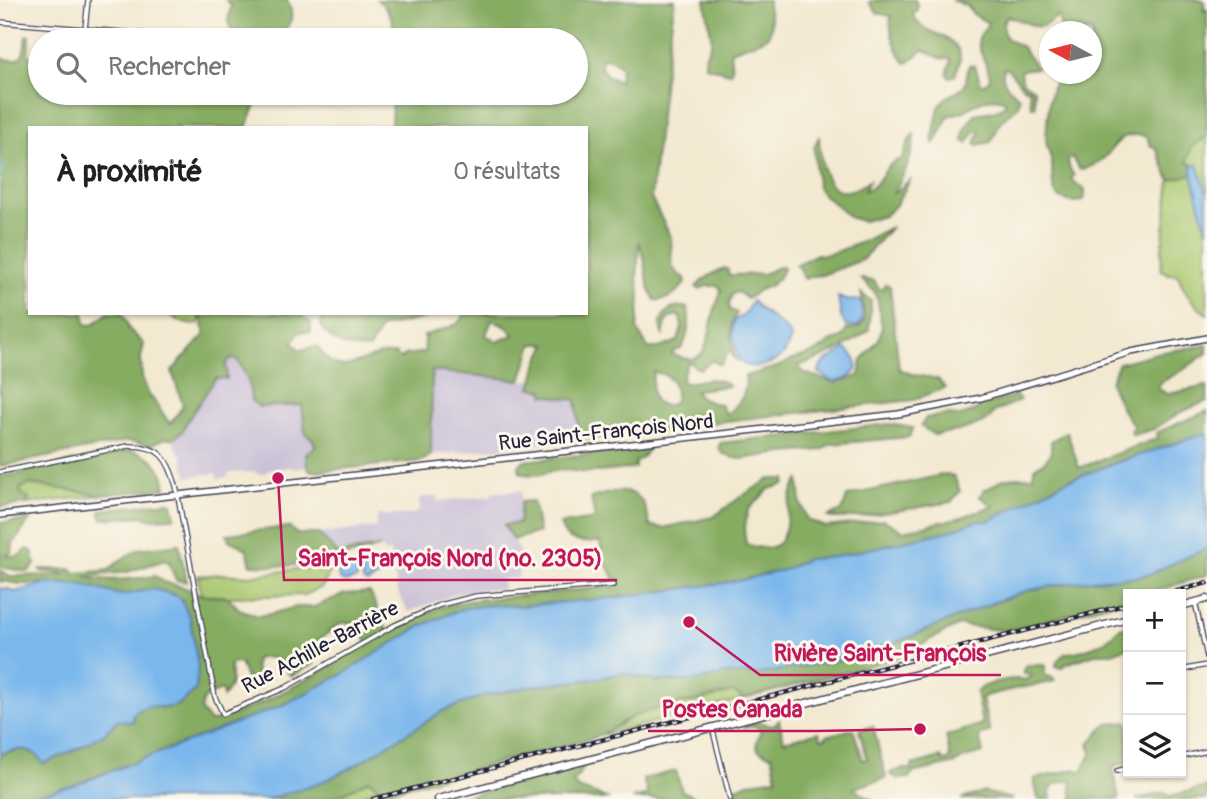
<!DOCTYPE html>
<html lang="fr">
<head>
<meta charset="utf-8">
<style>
	body { margin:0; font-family:Pangolin,sans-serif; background:#f2f2f2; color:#202124 }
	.controls { position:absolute; right:21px; bottom:21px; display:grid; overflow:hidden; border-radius:0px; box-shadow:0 2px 5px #0004 }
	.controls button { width:63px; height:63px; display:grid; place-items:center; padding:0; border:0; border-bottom:2px solid #e0e0e0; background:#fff; color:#202124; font:35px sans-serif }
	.compass { position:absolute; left:1039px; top:21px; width:63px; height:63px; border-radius:50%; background:#fff; box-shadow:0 2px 5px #0004; rotate:277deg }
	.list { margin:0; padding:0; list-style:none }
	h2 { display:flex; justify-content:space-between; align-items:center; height:91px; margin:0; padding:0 28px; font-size:30px }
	h2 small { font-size:23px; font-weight:400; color:#757577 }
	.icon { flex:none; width:38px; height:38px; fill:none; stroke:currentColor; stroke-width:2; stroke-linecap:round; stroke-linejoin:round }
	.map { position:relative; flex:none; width:1207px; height:799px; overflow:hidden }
	.search { position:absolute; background:#fff; box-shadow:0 2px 5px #0004; left:28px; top:28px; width:560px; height:77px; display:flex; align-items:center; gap:18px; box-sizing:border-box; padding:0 24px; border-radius:38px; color:#757577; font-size:26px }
	.panel { position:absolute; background:#fff; box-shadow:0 2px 5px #0004; left:28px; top:126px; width:560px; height:189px; border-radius:0px }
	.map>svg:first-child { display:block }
	.industrial { fill:#c9bfd7 }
	.green { fill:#a9c870; stroke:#667556; stroke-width:2 }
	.forest { fill:#86ac62; stroke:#54674e; stroke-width:2; fill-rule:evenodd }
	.water { fill:#7ab7ec; stroke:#4e6c94; stroke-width:2 }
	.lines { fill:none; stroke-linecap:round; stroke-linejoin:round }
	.stream { stroke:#7ab7ec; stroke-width:2 }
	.street-casing { stroke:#414052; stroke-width:6 }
	.secondary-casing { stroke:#414052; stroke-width:8 }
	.primary-casing { stroke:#414052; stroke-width:9 }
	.street { stroke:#fff; stroke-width:3.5 }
	.secondary { stroke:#fff; stroke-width:5 }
	.primary { stroke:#fff; stroke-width:6 }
	.rail-casing { stroke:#22223b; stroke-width:4.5 }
	.rail { stroke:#fbf7ec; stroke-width:2; stroke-dasharray:5; stroke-linecap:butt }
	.labels { text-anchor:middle; stroke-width:6; stroke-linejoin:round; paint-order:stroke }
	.street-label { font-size:21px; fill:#22223b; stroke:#fbf7ec }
	.leader { fill:none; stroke:#c2185b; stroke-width:2.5 }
	.callout-dot { fill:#c2185b; stroke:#fbf7ec; stroke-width:2.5 }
	.callout-label { font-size:23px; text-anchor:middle; font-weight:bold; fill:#c2185b; stroke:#fbf7ec; stroke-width:6; stroke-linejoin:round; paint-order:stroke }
</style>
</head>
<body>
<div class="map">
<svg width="1207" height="799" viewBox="0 0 1207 799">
	<rect width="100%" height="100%" fill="#fbf7ec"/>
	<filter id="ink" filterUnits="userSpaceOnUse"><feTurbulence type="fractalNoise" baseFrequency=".0143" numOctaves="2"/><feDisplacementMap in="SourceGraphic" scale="14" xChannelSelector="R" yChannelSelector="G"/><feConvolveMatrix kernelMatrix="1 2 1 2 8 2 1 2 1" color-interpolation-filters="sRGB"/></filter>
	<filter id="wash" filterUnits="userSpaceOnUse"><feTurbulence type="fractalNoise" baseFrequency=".00686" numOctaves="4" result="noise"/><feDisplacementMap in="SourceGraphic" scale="28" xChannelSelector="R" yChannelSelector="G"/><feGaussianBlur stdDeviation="1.57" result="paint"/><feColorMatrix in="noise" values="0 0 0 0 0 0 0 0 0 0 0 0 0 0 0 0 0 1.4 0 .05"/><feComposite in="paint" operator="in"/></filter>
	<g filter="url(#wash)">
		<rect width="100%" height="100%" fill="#f3e9d1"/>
		<!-- industrial -->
		<g class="industrial">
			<polygon points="230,359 238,360 245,374 249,383 251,400 303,405 305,433 315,443 315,447 306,453 307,467 296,469 290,467 268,470 266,473 257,474 256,472 230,473 228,474 228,477 217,479 216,473 187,477 182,455 174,445 174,438 183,431 186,423 216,377 226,378 226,364"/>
			<polygon points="432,371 533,381 531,388 544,390 544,395 576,400 578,440 431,455"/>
			<polygon points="521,491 519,523 505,525 520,552 518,578 503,579 503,589 483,589 456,594 408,612 398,592 390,552 384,553 383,549 381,547 337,554 319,534 376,527 377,515 401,515 413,514 420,510 419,498 437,496 438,501 491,496 492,492"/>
		</g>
		<!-- green -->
		<g class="green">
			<path d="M1197,0L1207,10V314C1192,305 1184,291 1178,275L1169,274L1161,270L1162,249L1170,180L1175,178Z"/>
			<path d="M169,313H200V319L198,324C187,326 177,321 169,313Z"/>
			<polygon points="29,484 103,495 26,504 29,499 20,492 21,488"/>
			<polygon points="318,566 329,569 329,574 322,587 305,595 228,597 201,595 198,576 223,574 249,576"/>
			<polygon points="733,692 744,699 603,735 633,716 659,708 699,701"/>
			<polygon points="369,779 379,788 356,799 325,799 340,795"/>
		</g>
		<!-- forest -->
		<g class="forest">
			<path d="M226,0H287C297,19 289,26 275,40H231L232,33L228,21L231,5Z"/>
			<path d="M377,0H675L666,61L651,198L671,237L672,266L678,274L685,278L686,283C676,292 669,302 655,300C644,284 648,260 639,243L637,279L640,291V300L637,329L648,348H659L678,341L682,327L680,317L676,315L667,320L663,335C654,319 671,302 687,308C692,319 687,339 681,349L674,351L672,354C707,371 707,341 713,316C715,306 720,298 721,289L718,286H707L699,289L696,287C703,279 715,272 725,268L728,270V274L732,275L763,274L781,266L784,267L778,279L769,286L759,290L747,299L738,292L732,294L729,305L730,310L737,313C727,328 732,345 736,362L731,352H728L721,364H717L713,360L700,369L695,367L691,362L687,364L683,373L682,382L686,383C700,381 718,375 729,386L695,390V392C702,399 710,404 720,404L726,414C740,404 748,393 745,376L777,367L794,359L818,351L830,342L842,338L847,329C872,330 864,309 861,293L871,301L869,330C847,347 826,358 800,365V369L804,373L835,383L859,376L862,360L879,339L882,327L878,302L874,291L861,279L874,281L879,289H883L885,284L890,286L899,369L914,375L938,379L945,388L913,400L717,422L661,432L587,439L579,433L576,400L544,395V390L531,388L538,362L547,344H533L521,380L432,371L431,455L422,461L319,471H311L307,467L306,453L315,447C315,440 310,437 305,433L302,405L259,407L251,400L249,383L238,360L230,359L226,364L227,379L216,378L186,423L183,431L174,438L163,439L152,445L128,441L0,466V243L1,240L0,239V58C4,58 8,60 12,60C25,61 25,46 26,36L29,35L30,36L28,55L31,57L40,52V93H261L246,128H30V313H84L85,324L92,325L108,313H122L127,323L128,328L144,344L141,357L142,377L149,395L156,403L170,424L183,406L172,371L205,334L200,313H299L311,323V332H299L293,343L300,350L317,346C337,379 352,362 380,355C385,354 392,354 397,354V357L400,359L405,355L425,352L424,336L455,325L463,318L464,313H586V128H391L392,93H576V40H394C395,24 390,9 377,0ZM602,57L612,60L621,67L619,82L609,77L601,69ZM492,320L507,327L514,335L496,342L493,338L488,337L486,335ZM653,372C671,374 677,384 675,401C668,408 664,406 655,402L652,390Z"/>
			<path d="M705,0H768C767,9 772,19 771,28C770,44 742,44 730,52L732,70L730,73L705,66V56L712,41Z"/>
			<path d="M876,0H915L918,6L916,11L912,13C915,19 918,23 923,27C936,36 961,39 960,59C960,64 956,71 955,76L949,77L947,74L951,61L949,58C938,61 933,52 923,50L909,62L905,63C896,49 888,33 891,16L877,13L869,2Z"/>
			<path d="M951,0H1203L1205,2L1203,10L1207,12V136L1192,147L1187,161L1193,166L1192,174L1170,180L1156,148L1150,145L1147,137C1141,135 1131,134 1124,137C1116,141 1111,151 1105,157C1099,163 1087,169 1080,170L1072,157L1068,160L1069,167L1074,176L1071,179C1074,184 1081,186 1085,190V197L1082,201C1074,203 1061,201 1056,194C1051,187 1053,175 1052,167C1052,159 1049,153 1047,146C1045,138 1049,92 1053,85C1057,79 1066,78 1073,76L1074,74H1092V32L1062,31L1058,16L1044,26L1038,27L1007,16L1003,23V31L1007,39L1022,47L1037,68L1022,70L1020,73L1023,82L1034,89L1035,107L1031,106L1029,89L1023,87L1007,68H1004C999,83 1011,89 1020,98L1018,106L1000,123L991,142L978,145L975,144L980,131L976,130L967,143L963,141C963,130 968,123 975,114C986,111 996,113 1005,105V101C991,94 978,102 966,110C961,113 954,114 948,116L938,139L934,144L932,141L939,107L947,97L957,92L965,85L969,65L975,66L981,84H985L990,79C990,68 975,47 979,38C981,32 986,29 988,23L973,14L968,6Z"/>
			<path d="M914,134C913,160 904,173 893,194L911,179L895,206L884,216L863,221L851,218L823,194L817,186L814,148L819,136C820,154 822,194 848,191C855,190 863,185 869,181L864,191C884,185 881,163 902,159L910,138Z"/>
			<polygon points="891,227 862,260 822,275 813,276 804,279 801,275 801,269 795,265 817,254 824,255 838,251 862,242"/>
			<path d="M323,313H446L381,328L369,349C348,349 333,344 321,327Z"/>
			<polygon points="1207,345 1207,353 1183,370 1160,383 1158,389 1168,394 1207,386 1207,401 1179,413 1154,429 1133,435 1130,431 1134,426 1122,410 1110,382 1119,363 1157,353"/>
			<polygon points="1016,395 1020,400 994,412 989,419 983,423 958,431 934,435 921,426 926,418 946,415 960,416 973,412 982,406"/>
			<path d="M1207,411V433L1115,463L1064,482L989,521H976L950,531L833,557L807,559L787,569L738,581L613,598L520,606L486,605L419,627L343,674L300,697L247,720L148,758L109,771L75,785L41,794L0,798V754C17,749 34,746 44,763L75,750L104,734L117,720L134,719L133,714L148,705L173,706L154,589L121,595L83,585L47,583L21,584L1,581L0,582V570L10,576L64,575L62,573L41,571L40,569H69L77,573L109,570L120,560L139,549L179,544L187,582L176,580L168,561H162L127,572L85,577C108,582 131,580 155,576L164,582L183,587L201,595L228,597L239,609L258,616L271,614L296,607H314L344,594L370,592L387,631L437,608L467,601L615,586L613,575L609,568L604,564L600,542C589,542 573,544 565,535C563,532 561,528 560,524L595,519L591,498C606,494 628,485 640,499C646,505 648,518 650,526L663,528L713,517L742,496L770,479H786L785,484L769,489L748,510L744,530L746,544C802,564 777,505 799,480L801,504L808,520L826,527L884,520L903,531L962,517L993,506L979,496L982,494L983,490C994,487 996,482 1004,479C1013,476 1023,478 1033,476L1034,468L1045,461L1051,454V441L1067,432L1079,468L1158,438L1156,433ZM358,622L367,643C317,674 267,705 210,722L201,710L203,700L209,695L222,690L223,697C234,684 231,679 230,664L240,663L251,691L260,686L255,666L256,659C275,653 280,662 291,676L314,664L308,648L341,623Z"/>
			<polygon points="890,424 913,428 909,437 831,444 822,450 783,453 740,459 731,457 722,453 719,448 720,443"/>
			<path d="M649,448L642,458L635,462V468C617,470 598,473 580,472C574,471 569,470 563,470C548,470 535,480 520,472L519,466L523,461Z"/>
			<path d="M128,450C149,453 164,465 166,488L103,495L29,484L21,488L20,492L29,499L26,504L0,507V477Z"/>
			<polygon points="946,474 954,476 960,491 951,502 859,517 835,518 827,517 842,511 847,496"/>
			<polygon points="533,501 539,532 513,540 504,525 519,523 521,502"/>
			<polygon points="168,502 172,503 175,516 173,518 148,519 143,516 103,519 100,515 101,510"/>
			<path d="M30,520L13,544L12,553L5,556C14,558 22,556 27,549L32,551L35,565L28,572L0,567V523Z"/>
			<polygon points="289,527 297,534 319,534 338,554 381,547 330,561 284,566 251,565 247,549 229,540 227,534"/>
			<path d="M1207,548V575L1147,594H1128V599L1007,631L959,625L931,639L905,656L744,699L733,692C701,700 668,704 637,715C622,721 609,732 593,738L358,799H356L379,788L369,780L340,795L325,799H267C295,791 321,783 347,770L445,710L484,696L527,687L594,679L623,673L644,679H707L725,674H761L834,661L1029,590L1089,580L1136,577L1150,574Z"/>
			<path d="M1128,626V647L1112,653H1098L1066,664L1061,668L1056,666L1057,661L1065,653C1077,653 1099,646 1109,638C1120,629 1112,630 1128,626Z"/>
			<path d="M1026,665H1045V676L1052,677L1055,680L1052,682L1014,689L985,696L982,699L990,732L979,736L983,753L964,758L956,763L912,773L909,778L898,779L894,776L891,775L890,773L902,769H912V765L941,757L943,761L948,760L950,757L946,736L982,724L976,692C987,682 1012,677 1025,680L1031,676L1029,674H1024V669Z"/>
			<path d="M779,720L784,741L819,732L821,739L826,738V736L853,729L863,760L867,759L859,730L873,726L886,778L854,788L871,799H832L831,797L823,799H731L736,788L750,782L777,778L772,756L758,750C755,743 758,738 761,731L760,729L754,726L745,728L744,726L756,721L770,726L774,725Z"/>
			<polygon points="1128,722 1128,763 1113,766 1119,799 1073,799 1071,785 1072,780 1055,784 1050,791 1051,799 1038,799 1034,779 1075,769 1081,772 1092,753 1089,743 1107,724"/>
			<polygon points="585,766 573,783 578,788 609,799 455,799"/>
			<polygon points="676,771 682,791 700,799 633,799 648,795 643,779"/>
			<polygon points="1207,787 1207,799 1136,799 1165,792 1169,796"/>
			<polygon points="984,792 1013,799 961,799"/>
		</g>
		<!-- water -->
		<g class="water">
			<polygon points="1198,164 1207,195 1207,233 1192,174 1193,166"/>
			<path d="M838,297L846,300L861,301C862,310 865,320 857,327L846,326L841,317Z"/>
			<path d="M752,301C763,314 785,324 791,337C789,344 787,352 781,357C769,366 751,371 739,361L733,336V327L735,320L744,315Z"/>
			<path d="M845,348C866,365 857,378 833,382L819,373C819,359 837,358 845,348Z"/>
			<polygon points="1207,433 1207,548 1150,574 1136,577 1089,580 1029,590 1002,599 902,640 834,661 761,674 725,674 698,681 656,681 623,673 594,679 527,687 484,696 445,710 347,770 315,785 267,799 0,799 41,794 75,785 283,705 343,674 419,627 461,609 486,605 520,606 613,598 738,581 787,569 807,559 833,557 949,531 976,521 989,521 1064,482 1115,463"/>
			<polygon points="366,560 371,561 379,576 367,583 363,581 362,574 363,562"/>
			<path d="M353,565L357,568V579L344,582L340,579C338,574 336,570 340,566Z"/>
			<path d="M47,583L83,585L121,595L154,589L175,595L181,599L190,618L198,666L196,689C190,695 181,705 172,707C153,710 154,699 133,714V722L117,720L104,734L75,750L43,764C34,745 16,749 0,754V588L9,589L15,592Z"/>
		</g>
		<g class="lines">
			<!-- stream -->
			<polyline class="stream" points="0,160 2,163 0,175"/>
		</g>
	</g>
	<g filter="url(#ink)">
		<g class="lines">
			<!-- street casing -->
			<g class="street-casing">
				<g id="street">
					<polyline points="0,22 195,38"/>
					<polyline points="85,29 88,0"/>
					<path d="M0,472L128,446C160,445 168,458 176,486L215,697L223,714L285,688L395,625L440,605L476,596L613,585"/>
					<polyline points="1195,602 1207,657"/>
					<polyline points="1181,670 1207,665"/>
					<polyline points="712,727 730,799"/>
					<polyline points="1181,757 1207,751"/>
					<polyline points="1117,771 1128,768"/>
				</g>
			</g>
			<!-- secondary casing -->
			<g class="secondary-casing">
				<polyline id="secondary" points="0,515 898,414 981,398 1131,352 1207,338"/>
			</g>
			<!-- primary casing -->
			<g class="primary-casing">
				<g id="primary">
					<polyline points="1181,606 1207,599"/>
					<polyline points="438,799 1128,619"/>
				</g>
			</g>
			<!-- street -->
			<use href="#street" class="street"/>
			<!-- secondary -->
			<use href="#secondary" class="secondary"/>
			<!-- primary -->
			<use href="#primary" class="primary"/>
			<!-- rail casing -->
			<g class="rail-casing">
				<g id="rail">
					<polyline points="1166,594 1207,583"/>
					<polyline points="373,799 1128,604"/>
				</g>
			</g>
			<!-- rail -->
			<use href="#rail" class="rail"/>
		</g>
	</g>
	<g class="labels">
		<!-- street labels -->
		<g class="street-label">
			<text transform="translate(606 432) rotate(-6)" y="7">Rue Saint-François Nord</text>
			<text transform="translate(320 647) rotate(-28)" y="7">Rue Achille-Barrière</text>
		</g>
	</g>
	<!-- callouts -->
	<path class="leader" d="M278 478L284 580H617M689 622L760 675H1001M920 729L817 731H648"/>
	<g class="callout-dot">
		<circle cx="278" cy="478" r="7"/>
		<circle cx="689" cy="622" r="7"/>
		<circle cx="920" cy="729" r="7"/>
	</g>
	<g class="callout-label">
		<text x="450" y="566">Saint-François Nord (no. 2305)</text>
		<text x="880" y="661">Rivière Saint-François</text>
		<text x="732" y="717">Postes Canada</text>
	</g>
</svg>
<div class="controls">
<button>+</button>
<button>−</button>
<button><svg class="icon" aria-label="layers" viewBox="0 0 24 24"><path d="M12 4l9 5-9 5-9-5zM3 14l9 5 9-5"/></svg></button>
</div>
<svg class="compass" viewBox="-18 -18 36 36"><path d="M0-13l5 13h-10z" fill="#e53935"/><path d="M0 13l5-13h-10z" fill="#757577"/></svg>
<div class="search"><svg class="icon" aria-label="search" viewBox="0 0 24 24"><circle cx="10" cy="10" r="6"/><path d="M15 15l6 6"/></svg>Rechercher</div>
<section class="panel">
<h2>À proximité<small>0 résultats</small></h2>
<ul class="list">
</ul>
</section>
</div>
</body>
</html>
